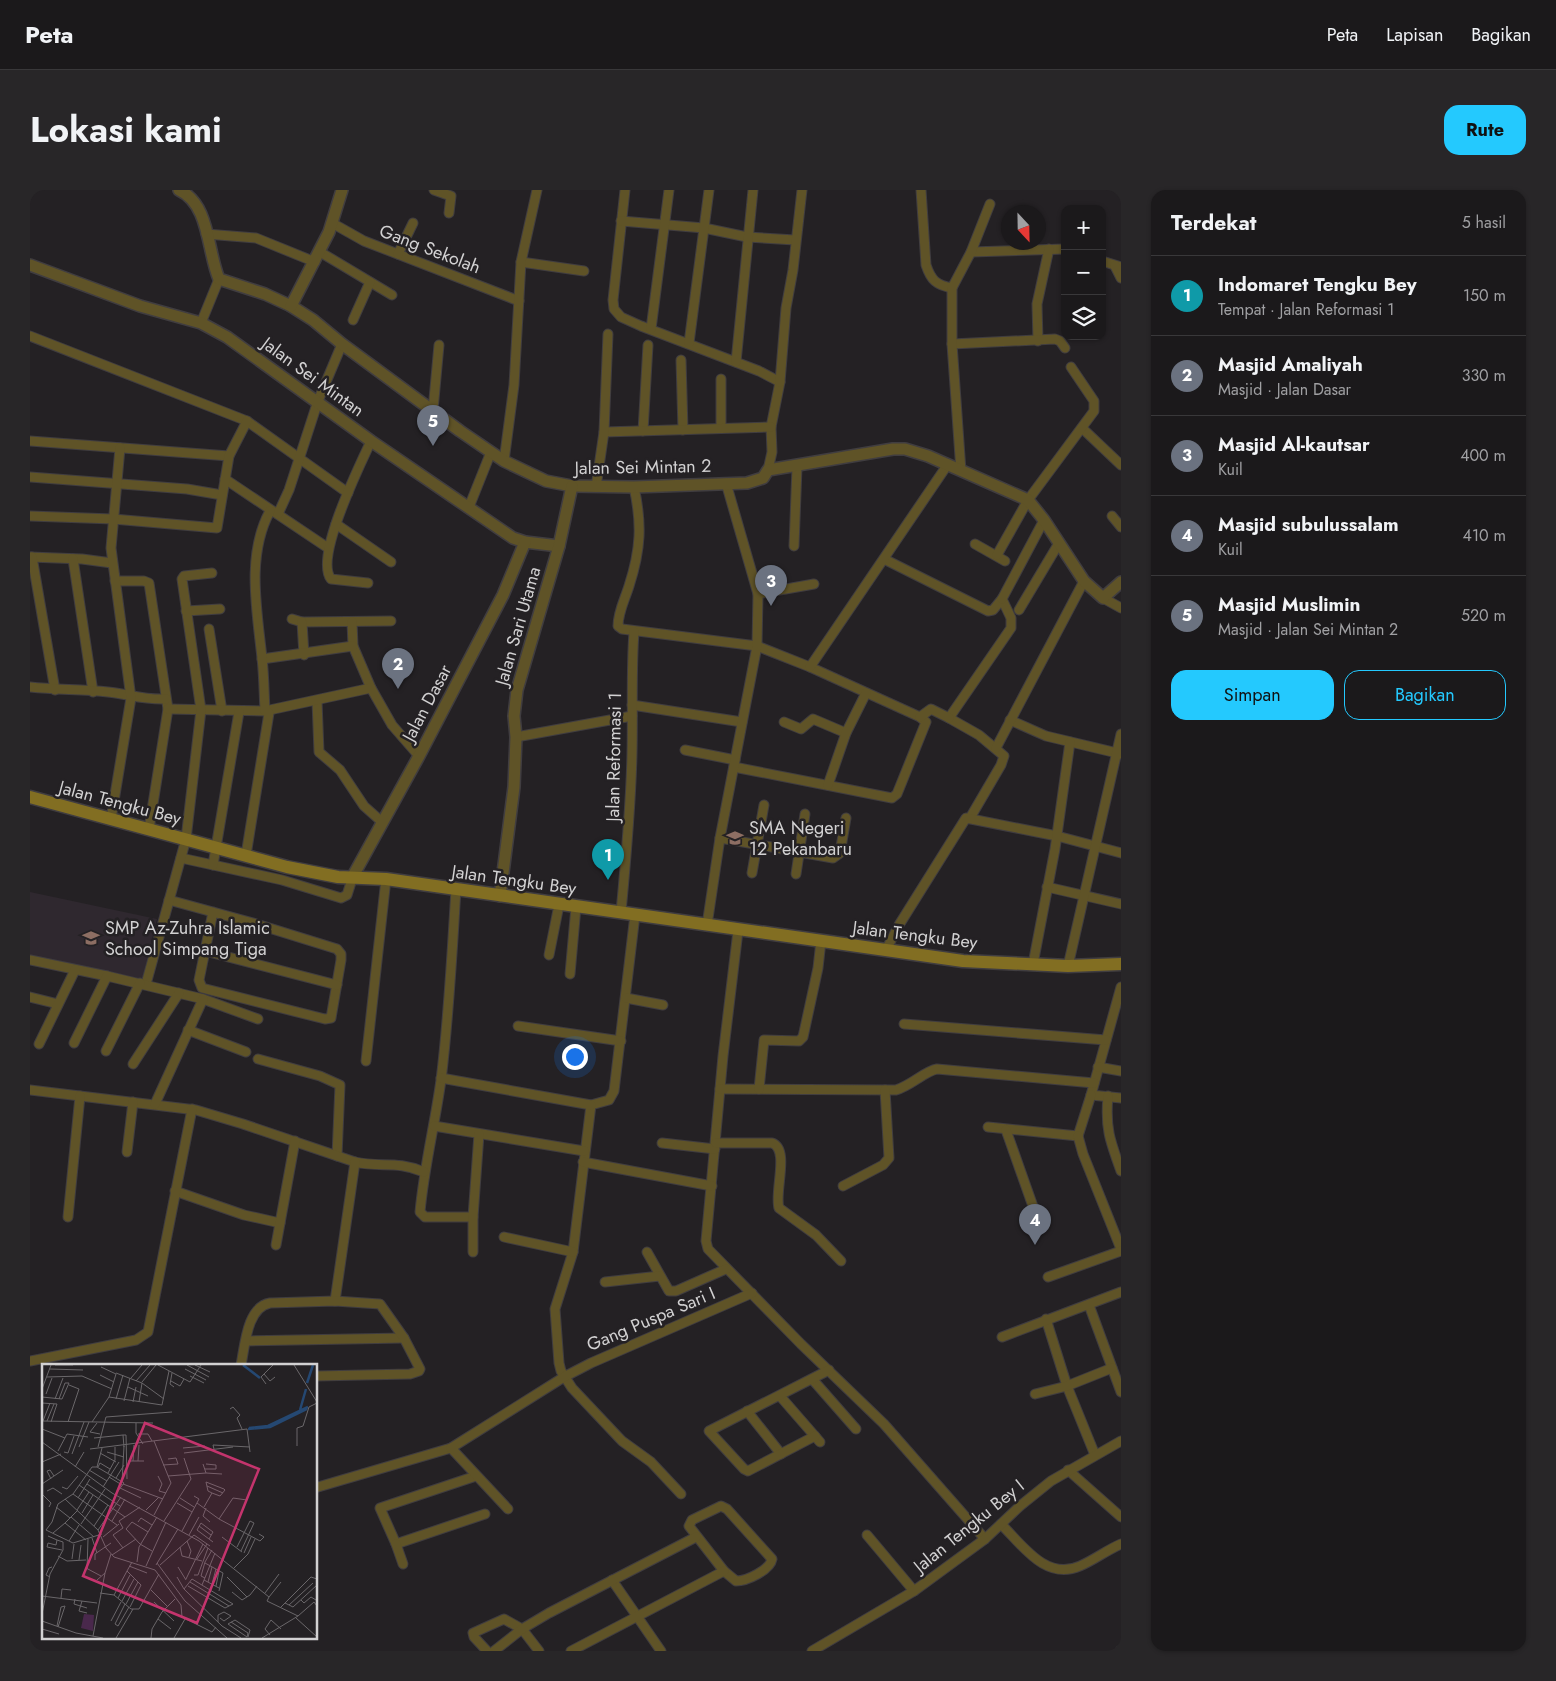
<!DOCTYPE html>
<html lang="id">
<head>
<meta charset="utf-8">
<style>
	body { margin:0; font-family:Jost,sans-serif; background:#282628; color:#f1f3f6 }
	.controls { position:absolute; right:15px; top:15px; display:grid; overflow:hidden; border-radius:10px; box-shadow:0 1px 4px #0004 }
	.controls button { width:45px; height:45px; display:grid; place-items:center; padding:0; border:0; border-bottom:1px solid #39383a; background:#1b191b; color:#f1f3f6; font:25px sans-serif }
	.compass { position:absolute; left:971px; top:15px; width:45px; height:45px; border-radius:50%; background:#1b191b; box-shadow:0 1px 4px #0004; rotate:158deg }
	.you { position:absolute; left:544px; top:866px; width:18px; height:18px; margin:-12px; border:4px solid #fff; border-radius:50%; background:#1a73e8; box-shadow:0 0 0 8px #1a73e833 }
	.badge { display:grid; place-items:center; width:32px; height:32px; border-radius:50%; background:#24c9fe; color:#fff; font-size:16px; font-weight:700 }
	.pin { position:absolute; translate:-50% -41px; filter:drop-shadow(0 1px 2px #0008) }
	.pin::after { content:''; position:absolute; top:26px; width:18px; height:15px; background:inherit; clip-path:polygon(0 0,100% 0,50% 100%) }
	.list { margin:0; padding:0; list-style:none }
	h2 { display:flex; justify-content:space-between; align-items:center; height:65px; margin:0; padding:0 20px; font-size:21px }
	h2 small { font-size:16px; font-weight:400; color:#a0a0a3 }
	.list li { display:grid; grid-template-columns:32px 1fr auto; gap:15px; align-items:center; box-sizing:border-box; height:80px; padding:0 20px; border-top:1px solid #39383a }
	.list b { display:block; font-size:19px; white-space:nowrap }
	.list p { margin:0; font-size:16px; white-space:nowrap; color:#a0a0a3 }
	.list em { font-size:16px; font-style:normal; color:#a0a0a3 }
	.actions { display:flex; gap:10px; padding:15px 20px }
	.actions a { flex:1; padding:11px 0; border:1px solid #24c9fe; border-radius:15px; text-align:center; font-size:18px; color:#24c9fe }
	.actions .main { background:#24c9fe; color:#111 }
	.icon { flex:none; width:28px; height:28px; fill:none; stroke:currentColor; stroke-width:2; stroke-linecap:round; stroke-linejoin:round }
	.map { position:relative; flex:none; width:1091px; height:1461px; overflow:hidden; border-radius:15px }
	header { display:flex; align-items:center; gap:30px; box-sizing:border-box; height:70px; padding:0 25px; background:#1b191b; border-bottom:1px solid #39383a }
	header strong { font-size:24px }
	nav { display:flex; gap:28px; margin-inline-start:auto; font-size:18px }
	.intro { display:flex; align-items:center; justify-content:space-between; box-sizing:border-box; height:120px; padding:0 30px }
	h1 { margin:0; font-size:35px }
	.button { padding:12px 22px; border-radius:15px; background:#24c9fe; color:#111; font-size:18px; font-weight:700 }
	main { display:flex; gap:30px; padding:0 30px }
	aside { flex:1; background:#1b191b; border-radius:15px; box-shadow:0 1px 4px #0004 }
	.map>svg:first-child { display:block }
	.built { fill:#2f282f }
	.lines { fill:none; stroke-linecap:round; stroke-linejoin:round }
	.minor-casing { stroke:#403d40; stroke-width:11 }
	.tertiary-casing { stroke:#403d40; stroke-width:14 }
	.secondary-casing { stroke:#403d40; stroke-width:15 }
	.minor { stroke:#5f5327; stroke-width:9 }
	.tertiary { stroke:#5f5327; stroke-width:11 }
	.secondary { stroke:#826e22; stroke-width:12 }
	.labels { text-anchor:middle; stroke-width:5; stroke-linejoin:round; paint-order:stroke }
	.street-label { font-size:18px; fill:#d2d1d2; stroke:#242124 }
	.poi-label { font-size:18px; fill:#d2d1d2; stroke:#242124; text-anchor:start }
	.inset-river { fill:none; stroke:#254872; stroke-width:2.5 }
	.inset-road { fill:none; stroke:#6a676a; stroke-width:1 }
	.view { fill:#c4346d; fill-opacity:0.15; stroke:#c4346d; stroke-width:2.5 }
	.inset-edge { fill:none; stroke:#d2d1d2; stroke-width:2.5 }
</style>
</head>
<body>
<header>
<strong>Peta</strong>
<nav><a>Peta</a><a>Lapisan</a><a>Bagikan</a></nav>
</header>
<div class="intro"><h1>Lokasi kami</h1><a class="button">Rute</a></div>
<main>
<div class="map">
<svg width="1091" height="1461" viewBox="0 0 1091 1461">
	<rect width="100%" height="100%" fill="#242124"/>
	<!-- built -->
	<polygon class="built" points="0,702 127,729 112,790 0,766"/>
	<g class="lines">
		<!-- minor casing -->
		<g class="minor-casing">
			<g id="minor">
				<polyline points="404,0 421,6 419,23"/>
				<polyline points="595,0 583,110 584,119 591,127 611,136 729,181 750,192 741,237 742,262 738,280"/>
				<path d="M891,0L896,75C901,90 906,95 922,98"/>
				<polyline points="591,31 674,38 717,47 765,50"/>
				<polyline points="302,33 334,51 489,111"/>
				<polyline points="176,44 226,48 285,72"/>
				<polyline points="290,62 362,105"/>
				<polyline points="941,62 1035,59"/>
				<polyline points="368,64 383,33"/>
				<polyline points="1072,71 1091,77"/>
				<polyline points="491,72 554,81"/>
				<polyline points="1085,76 1091,88"/>
				<polyline points="323,130 340,92"/>
				<polyline points="171,133 189,89"/>
				<polyline points="621,139 639,0"/>
				<polyline points="0,146 217,231 318,303"/>
				<polyline points="1008,151 1007,114 1019,59"/>
				<polyline points="659,153 679,0"/>
				<polyline points="922,154 1025,149 1030,151 1035,158"/>
				<polyline points="651,170 653,240"/>
				<polyline points="706,172 723,0"/>
				<polyline points="750,192 756,118 763,80 772,0"/>
				<polyline points="403,220 409,155"/>
				<polyline points="691,238 691,189"/>
				<polyline points="1052,238 1091,275"/>
				<polyline points="613,241 618,155"/>
				<polyline points="574,242 741,237"/>
				<polyline points="0,251 199,266"/>
				<polyline points="474,271 484,195 491,72 507,0"/>
				<polyline points="931,281 922,154 922,98 941,62 960,14"/>
				<polyline points="0,287 157,299 192,305"/>
				<polyline points="195,289 298,358"/>
				<polyline points="566,297 574,242 578,144"/>
				<path d="M604,297C612,334 611,359 599,396C595,409 588,422 588,436L592,439L727,456L780,477L890,527L896,532L867,604L862,608L704,577"/>
				<polyline points="439,317 461,262"/>
				<polyline points="248,324 259,300 288,211 312,154"/>
				<polyline points="0,326 83,329 187,338 199,266 217,231"/>
				<polyline points="1082,326 1091,337"/>
				<polyline points="306,334 361,372"/>
				<polyline points="945,354 975,371"/>
				<polyline points="764,356 767,277"/>
				<polyline points="967,365 998,310 1064,221 1064,211 1041,177"/>
				<polyline points="0,367 52,369 82,373"/>
				<polyline points="2,367 25,500"/>
				<polyline points="43,369 63,502"/>
				<polyline points="854,369 958,421 963,420 972,409 981,428 981,438 919,528 949,545 974,566 971,575 940,628"/>
				<polyline points="85,391 114,391 119,393 138,519 119,639"/>
				<path d="M338,393L301,389C284,367 330,275 341,251"/>
				<polyline points="728,404 784,394"/>
				<polyline points="1073,408 1091,418"/>
				<polyline points="972,409 1014,330"/>
				<polyline points="989,420 1029,353"/>
				<polyline points="156,421 190,419"/>
				<polyline points="262,429 272,432 361,431"/>
				<polyline points="272,432 274,465"/>
				<polyline points="322,432 323,456 341,498"/>
				<polyline points="179,439 192,521"/>
				<polyline points="232,469 323,456"/>
				<polyline points="780,477 918,274"/>
				<path d="M0,497C26,500 52,499 78,502C99,504 112,510 136,509"/>
				<polyline points="287,511 289,562 310,580 334,616 352,632"/>
				<polyline points="602,515 712,532"/>
				<polyline points="138,519 235,521 341,498 362,535 389,566"/>
				<polyline points="890,527 901,519 919,528"/>
				<polyline points="980,530 1016,546 1091,564"/>
				<polyline points="754,532 771,539 783,529 816,543"/>
				<polyline points="486,547 602,526"/>
				<polyline points="966,558 1054,391"/>
				<polyline points="655,560 705,570"/>
				<polyline points="798,595 816,543 836,503"/>
				<polyline points="81,629 101,508 81,358 90,258"/>
				<polyline points="690,648 803,668 810,663 816,628"/>
				<path d="M216,665L239,523L235,521C234,503 234,485 232,468C227,420 216,365 240,321"/>
				<polyline points="151,668 252,690 311,708 317,705 323,686"/>
				<polyline points="183,675 209,522"/>
				<polyline points="722,683 734,615"/>
				<polyline points="766,684 775,624"/>
				<polyline points="1017,697 1091,714"/>
				<path d="M426,699C422,763 419,826 411,890C405,934 394,977 390,1022L395,1027H443"/>
				<polyline points="139,710 223,733 307,759 311,764 311,770 301,828 295,829 172,798 169,790 183,722"/>
				<path d="M591,722C596,669 601,616 602,563C603,522 601,482 604,442"/>
				<polyline points="605,725 584,901 579,910 561,915 543,1062 525,1119 529,1173 531,1181 542,1198 592,1251 621,1272 651,1304"/>
				<polyline points="677,735 690,648 727,456 728,404 696,293"/>
				<polyline points="708,741 693,866 676,1051 678,1059 771,1154 854,1234 955,1349"/>
				<polyline points="856,760 869,735 936,628 1027,646 1091,663"/>
				<polyline points="175,761 307,795"/>
				<polyline points="519,765 529,715"/>
				<polyline points="0,770 77,786"/>
				<polyline points="1003,774 1025,659 1040,552"/>
				<polyline points="1038,776 1091,544"/>
				<polyline points="540,784 546,717"/>
				<polyline points="116,794 156,649 171,520 152,389 154,386 182,383"/>
				<polyline points="1091,797 1061,905 1091,908"/>
				<polyline points="0,807 28,814"/>
				<polyline points="596,808 633,815"/>
				<polyline points="874,834 1076,850"/>
				<polyline points="488,836 591,851"/>
				<polyline points="158,840 216,862"/>
				<polyline points="44,853 77,786 173,809 228,829"/>
				<polyline points="9,854 45,780"/>
				<polyline points="76,861 110,793"/>
				<polyline points="228,869 290,886 310,895 307,966"/>
				<polyline points="336,871 356,689"/>
				<polyline points="103,874 149,803"/>
				<polyline points="1068,877 1091,881"/>
				<polyline points="411,888 561,915"/>
				<path d="M690,899L866,900C882,895 895,881 907,879L1064,893"/>
				<polyline points="729,899 734,850 769,851 773,847 788,778 791,751"/>
				<path d="M0,900L166,920L213,934L325,972C351,978 366,970 394,982"/>
				<path d="M1078,906C1075,938 1080,951 1091,981"/>
				<polyline points="125,914 173,809"/>
				<polyline points="404,936 554,961"/>
				<polyline points="958,937 1048,946 1061,905"/>
				<polyline points="976,940 1005,1022"/>
				<polyline points="1048,946 1053,964 1091,1059"/>
				<polyline points="632,953 685,959"/>
				<path d="M686,953H742C760,959 744,1002 749,1018L786,1045L811,1071"/>
				<polyline points="97,962 103,912"/>
				<polyline points="553,972 682,996"/>
				<polyline points="813,996 853,975 859,968 855,900"/>
				<polyline points="145,1001 214,1025 250,1033"/>
				<polyline points="38,1027 50,906"/>
				<polyline points="474,1047 543,1062"/>
				<polyline points="246,1055 265,951"/>
				<polyline points="443,1062 443,1027 449,944"/>
				<polyline points="617,1062 639,1101 646,1101 696,1079"/>
				<polyline points="1018,1087 1091,1061"/>
				<polyline points="575,1092 630,1086"/>
				<polyline points="305,1111 325,972"/>
				<polyline points="1059,1115 1091,1202"/>
				<polyline points="1016,1129 1037,1196 1065,1265"/>
				<polyline points="972,1147 1091,1102"/>
				<polyline points="216,1151 374,1148"/>
				<polyline points="0,1171 106,1150 118,1142 162,919"/>
				<path d="M211,1175C215,1155 217,1117 240,1113L305,1111L350,1114L374,1148L390,1179L389,1181L380,1184L286,1186"/>
				<polyline points="783,1190 826,1239"/>
				<polyline points="1005,1204 1037,1196 1082,1178"/>
				<polyline points="750,1206 790,1252"/>
				<polyline points="717,1221 751,1264"/>
				<polyline points="785,1246 718,1281 714,1279 679,1241 799,1180"/>
				<polyline points="1038,1280 1091,1327"/>
				<polyline points="446,1286 350,1318 366,1354 455,1324"/>
				<polyline points="288,1297 421,1258"/>
				<path d="M691,1316L697,1319L742,1369C740,1380 717,1391 706,1391L694,1381L659,1336L662,1330Z"/>
				<polyline points="478,1319 421,1258 534,1187 561,1173 722,1103"/>
				<path d="M971,1334C993,1356 1016,1391 1050,1376C1064,1370 1077,1360 1091,1354"/>
				<polyline points="837,1345 884,1401"/>
				<polyline points="366,1354 373,1374"/>
				<polyline points="582,1390 631,1461"/>
				<polyline points="457,1461 444,1447 443,1443 474,1429 492,1439 509,1461"/>
				<polyline points="464,1461 492,1439 519,1423 666,1347"/>
				<polyline points="541,1461 694,1381"/>
				<polyline points="782,1461 884,1401 955,1349 990,1316 1021,1291 1091,1251"/>
				<polyline points="1090,1461 1091,1460"/>
			</g>
		</g>
		<!-- tertiary casing -->
		<g class="tertiary-casing">
			<g id="tertiary">
				<path d="M149,0C180,14 177,61 189,89L235,104L261,116L283,130L312,154L430,241L474,271L516,291L542,296L604,297L717,293L733,288L738,280L863,259H875L898,266L998,310L1014,330L1054,391L1073,408L1091,392"/>
				<polyline points="0,75 110,116 171,133 197,147 341,251 483,348 495,352 529,356"/>
				<polyline points="261,116 299,42 312,0"/>
				<polyline points="323,686 389,566 473,405 495,352"/>
				<polyline points="470,706 484,597 486,547 484,526 487,500 529,356 542,296"/>
			</g>
		</g>
		<!-- secondary casing -->
		<g class="secondary-casing">
			<polyline id="secondary" points="0,607 257,677 308,687 356,689 933,771 1038,776 1091,774"/>
		</g>
		<!-- minor -->
		<use href="#minor" class="minor"/>
		<!-- tertiary -->
		<use href="#tertiary" class="tertiary"/>
		<!-- secondary -->
		<use href="#secondary" class="secondary"/>
	</g>
	<!-- icons -->
	<defs>
		<g id="school-bare" transform="scale(1.35)"><path d="M0-5L7-2L0 1L-7-2ZM-4 1L0 2.5L4 1V4Q0 6-4 4Z" fill="#8d6e63" stroke="#242124" stroke-width="2.5" paint-order="stroke"/></g>
	</defs>
	<g fill-rule="evenodd">
		<use href="#school-bare" x="705" y="648"/>
		<use href="#school-bare" x="61" y="748"/>
	</g>
	<g class="labels">
		<!-- street labels -->
		<g class="street-label">
			<text transform="translate(400 59) rotate(21)" y="6">Gang Sekolah</text>
			<text transform="translate(283 187) rotate(36)" y="6">Jalan Sei Mintan</text>
			<text transform="translate(613 277) rotate(-1)" y="6">Jalan Sei Mintan 2</text>
			<text transform="translate(488 436) rotate(-74)" y="6">Jalan Sari Utama</text>
			<text transform="translate(397 513) rotate(-62)" y="6">Jalan Dasar</text>
			<text transform="translate(584 567) rotate(-89)" y="6">Jalan Reformasi 1</text>
			<text transform="translate(90 613) rotate(15)" y="6">Jalan Tengku Bey</text>
			<text transform="translate(484 690) rotate(8)" y="6">Jalan Tengku Bey</text>
			<text transform="translate(885 745) rotate(7)" y="6">Jalan Tengku Bey</text>
			<text transform="translate(621 1129) rotate(-23)" y="6">Gang Puspa Sari I</text>
			<text transform="translate(939 1336) rotate(-39)" y="6">Jalan Tengku Bey I</text>
		</g>
		<!-- poi labels -->
		<g class="poi-label">
			<text x="719" y="644">SMA Negeri<tspan x="719" dy="21">12 Pekanbaru</tspan></text>
			<text x="75" y="744">SMP Az-Zuhra Islamic<tspan x="75" dy="21">School Simpang Tiga</tspan></text>
		</g>
	</g>
	<!-- overview -->
	<g transform="translate(12 1174)">
		<rect width="275" height="275" fill="#242124"/>
		<path d="M42,250L52,251L51,267L39,264Z" fill="#49284c"/>
		<path class="inset-river" d="M201,1L218,14M265,19L271,1M258,46L264,25M207,64L226,62L266,43M206,65L228,63L265,45"/>
		<path class="inset-road" d="M13,1H31M116,1L148,18L159,1M145,1L167,13M153,1L168,8M252,1L275,38M8,5L41,6M143,5L164,16M74,9L100,19L122,35M130,9L128,20L132,23M222,10L228,17L233,13M58,11L72,18M148,12L162,19M5,13L40,12L70,25M89,14L100,1M94,17L108,1M129,17L138,22L142,15M100,18L114,1M224,20L219,13L231,1M86,23L106,32M0,25L9,1M4,30L10,14M0,33L20,35L27,19M67,33L120,41L127,7M13,35L21,14M17,35L23,19H27M74,35L81,11M82,37L88,14M91,38L94,23M97,38L100,19M0,39L15,40L9,58M188,45L191,43L198,51L195,54L200,65M0,57L111,59M1,57L8,39M5,57L12,40M26,58L37,25L27,21M50,58L67,33L74,10L59,3M55,59L48,68L58,70M94,59V69L101,80M0,65L23,74M96,70H106L110,77M52,74L81,71M112,77L129,119L112,151M0,78L70,129L157,177L227,233L225,237L256,252L272,238L275,242M255,82V64L261,62L267,43L275,39M37,83L47,58M56,83L64,53L130,48M82,83L81,71H84L85,115M60,84L55,103H50L31,130L16,140L10,158L4,166L31,179L60,170M141,84L163,82M48,85L205,65L208,88M172,85L171,81L208,83M16,87L25,70L46,73M22,88L26,89L32,72M65,88L82,93M58,89L74,98M142,89L191,83M30,90L42,58M86,97H102M91,97L92,81M96,97L97,81M0,98L19,90M121,101L136,100L134,94L126,95M33,103L42,88M55,103L82,119L73,131M56,103L58,99L68,105M163,105H174V101L164,100M47,106L65,117M66,109L73,96V83M164,109L180,110M116,112L120,120L117,127L124,129M126,112L164,109L161,100M67,113L80,121M74,114L82,101M9,115L5,107L8,106L12,112M80,118L82,82M164,118L182,125L183,126L178,132L170,129L166,127ZM0,120L21,106M45,120L78,142M81,120L121,135M37,121L83,153M165,122L181,129M20,123L25,125L36,112M61,123L77,98M78,124L99,134M5,127L11,124L20,130M0,130L9,139L7,143M31,130L75,161M36,134L48,115M138,134L152,143M23,135L56,166L64,184L72,193L113,206L139,241M135,139L150,148M155,139L177,155L218,177L222,173L217,170M14,143L28,154M162,143L170,129M164,144L161,152L168,158M35,146L47,128M36,146L23,159L44,176M104,146L117,133M40,149L51,131M29,153L52,173M177,155L191,134L205,136M70,157L83,135M122,157L149,115L142,94M96,158L99,154L110,161M39,160L63,125M52,162L66,141M157,162L169,171M56,166L79,133M140,167L157,135L152,132M106,168L90,158L84,165L98,180L110,187M11,169L23,159M147,171L157,153M6,172L15,176L14,181L6,179L5,183L20,186M61,173L77,160M180,173L200,188M50,174L55,189M167,175L171,168L159,159L155,166L171,178M27,177L37,161M145,177L149,187L147,193M138,183L140,192L160,197M195,183L208,157M81,184L71,171L81,164L77,157L98,143M199,187L212,159L208,157M202,189L209,173M70,191L94,175M16,192L25,197L44,196M30,195L32,180M155,195L165,180M37,196L39,181M53,196V190L69,179M95,198L97,183L115,153M115,199L143,237L185,274M163,199L181,209L177,227M114,201L136,165M118,201L152,171L168,182M87,202L105,209M104,202L124,158M136,203L144,216M44,204L59,212M192,204L206,190L213,175M45,205L46,175M152,211H156L166,184M8,213L4,211L7,204L10,203M135,213L142,225L180,262L199,274M185,213L205,233M163,214L159,212L163,198L170,186M144,215L161,180M55,216L63,209L69,190M162,216L177,224M148,218L187,242M166,218L170,203M170,220L174,205M160,221L173,189M174,222L177,207M142,225L150,215L191,240L183,244L146,222M109,226L125,242M190,228L200,236L208,231L215,222M58,229L72,231L89,245H97L117,210M223,229L237,210M72,231L85,207M0,232L55,239M227,233L239,218M19,234L20,225L29,226M76,234L88,211M33,235L32,240L45,244M259,236L262,239L269,233L274,236M40,237L37,247L45,249M80,237L92,215M112,238L132,257M243,239L251,243L275,221M84,240L96,218M139,241L140,253L170,268L174,263M247,241L271,219M88,243L99,221L85,207L90,198M239,243L269,213L275,215M0,250L8,210L21,186V178L15,176M254,254L275,273M116,255L129,265M0,257L34,269L61,274M69,257L79,238M176,258V251L182,248L189,252L182,257L178,254M189,258L206,269L205,273M73,260L76,262L87,243M73,260L83,240M15,262L19,243L23,242L16,263M0,265L17,270M228,271L223,265L229,256L239,265M51,272L63,209M205,273L186,260L193,256L208,266L206,273M74,274L91,245M109,274L110,265L120,248L133,235M132,274L143,255M220,274L256,252"/>
		<path class="view" d="M103,59L217,105L155,259L41,212Z"/>
		<rect width="275" height="275" class="inset-edge"/>
	</g>
</svg>
<div class="controls">
<button>+</button>
<button>−</button>
<button><svg class="icon" aria-label="layers" viewBox="0 0 24 24"><path d="M12 4l9 5-9 5-9-5zM3 14l9 5 9-5"/></svg></button>
</div>
<svg class="compass" viewBox="-18 -18 36 36"><path d="M0-13l5 13h-10z" fill="#e53935"/><path d="M0 13l5-13h-10z" fill="#a0a0a3"/></svg>
<div class="you"></div>
<div class="pin badge" style="left:578px;top:690px;background:#0f9aa8">1</div>
<div class="pin badge" style="left:368px;top:499px;background:#6b7280">2</div>
<div class="pin badge" style="left:741px;top:416px;background:#6b7280">3</div>
<div class="pin badge" style="left:1005px;top:1055px;background:#6b7280">4</div>
<div class="pin badge" style="left:403px;top:256px;background:#6b7280">5</div>
</div>
<aside>
<h2>Terdekat<small>5 hasil</small></h2>
<ul class="list">
<li><span class="badge" style="background:#0f9aa8">1</span><div><b>Indomaret Tengku Bey</b><p>Tempat · Jalan Reformasi 1</p></div><em>150 m</em></li>
<li><span class="badge" style="background:#6b7280">2</span><div><b>Masjid Amaliyah</b><p>Masjid · Jalan Dasar</p></div><em>330 m</em></li>
<li><span class="badge" style="background:#6b7280">3</span><div><b>Masjid Al-kautsar</b><p>Kuil</p></div><em>400 m</em></li>
<li><span class="badge" style="background:#6b7280">4</span><div><b>Masjid subulussalam</b><p>Kuil</p></div><em>410 m</em></li>
<li><span class="badge" style="background:#6b7280">5</span><div><b>Masjid Muslimin</b><p>Masjid · Jalan Sei Mintan 2</p></div><em>520 m</em></li>
</ul>
<div class="actions"><a class="main">Simpan</a><a>Bagikan</a></div>
</aside>
</main>
</body>
</html>
